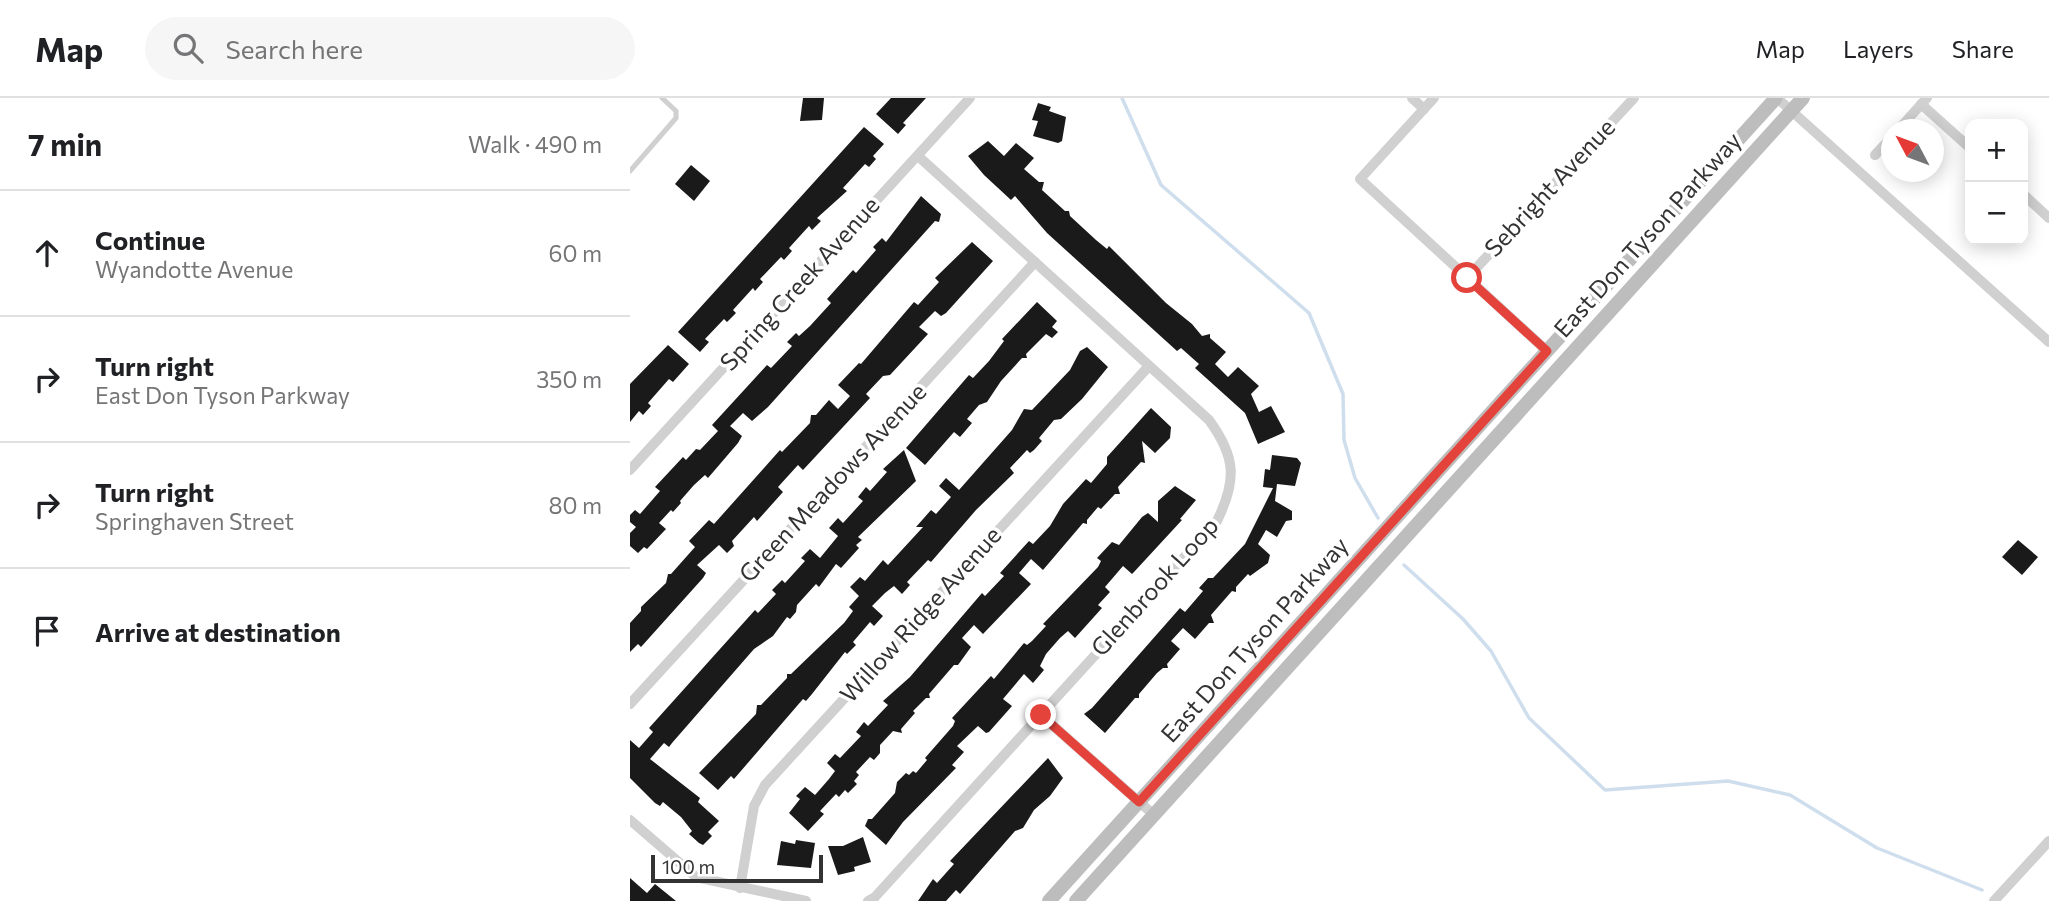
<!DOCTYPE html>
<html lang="en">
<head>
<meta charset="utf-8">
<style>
	body { margin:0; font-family:Commissioner,sans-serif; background:#f6f6f6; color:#202124 }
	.controls { position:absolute; right:21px; top:21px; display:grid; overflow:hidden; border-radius:14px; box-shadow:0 4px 18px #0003 }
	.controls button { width:63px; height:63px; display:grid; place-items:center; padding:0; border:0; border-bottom:2px solid #e0e0e0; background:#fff; color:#202124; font:35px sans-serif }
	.compass { position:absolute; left:1251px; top:21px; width:63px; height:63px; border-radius:50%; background:#fff; box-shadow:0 4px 18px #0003; rotate:311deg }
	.scale { position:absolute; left:21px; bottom:18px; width:172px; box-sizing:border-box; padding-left:7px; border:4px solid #333; border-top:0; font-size:19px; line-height:24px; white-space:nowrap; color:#333; -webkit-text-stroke:5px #fff; paint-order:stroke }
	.stop { position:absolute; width:21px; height:21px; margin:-16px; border:5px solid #e3433b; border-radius:50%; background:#fff }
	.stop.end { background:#e3433b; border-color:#fff; box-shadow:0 2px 7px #0008 }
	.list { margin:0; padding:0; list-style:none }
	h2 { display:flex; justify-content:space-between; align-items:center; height:91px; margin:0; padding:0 28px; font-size:30px }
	h2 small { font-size:23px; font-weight:400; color:#757577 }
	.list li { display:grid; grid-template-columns:46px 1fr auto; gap:21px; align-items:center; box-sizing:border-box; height:126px; padding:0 28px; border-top:2px solid #e0e0e0 }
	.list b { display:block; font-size:26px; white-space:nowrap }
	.list p { margin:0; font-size:23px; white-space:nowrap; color:#757577 }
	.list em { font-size:23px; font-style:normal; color:#757577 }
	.icon { flex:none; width:38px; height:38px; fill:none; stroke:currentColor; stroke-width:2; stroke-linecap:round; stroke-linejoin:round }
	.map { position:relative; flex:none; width:1419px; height:803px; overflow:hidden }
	header { display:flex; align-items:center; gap:42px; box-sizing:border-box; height:98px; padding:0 35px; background:#fff; border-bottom:2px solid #e0e0e0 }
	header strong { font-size:33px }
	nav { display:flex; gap:38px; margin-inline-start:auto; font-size:24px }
	.search { width:490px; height:63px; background:#f6f6f6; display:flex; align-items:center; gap:18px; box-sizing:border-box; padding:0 24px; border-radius:38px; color:#757577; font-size:26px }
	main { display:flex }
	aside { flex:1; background:#fff }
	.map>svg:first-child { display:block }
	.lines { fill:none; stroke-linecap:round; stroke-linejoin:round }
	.stream { stroke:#cfdeed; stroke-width:3.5 }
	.building { fill:#1a1a1a }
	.lane { stroke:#d0d0d0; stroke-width:5 }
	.street { stroke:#d0d0d0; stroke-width:10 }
	.secondary { stroke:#bdbdbd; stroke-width:14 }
	.route { stroke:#e3433b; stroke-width:9 }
	.labels { text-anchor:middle; stroke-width:7; stroke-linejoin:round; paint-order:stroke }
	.street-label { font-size:24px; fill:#333; stroke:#fff }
</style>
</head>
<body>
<header>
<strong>Map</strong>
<div class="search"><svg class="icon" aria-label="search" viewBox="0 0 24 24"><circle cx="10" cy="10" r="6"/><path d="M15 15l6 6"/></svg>Search here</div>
<nav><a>Map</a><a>Layers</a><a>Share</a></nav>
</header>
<main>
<aside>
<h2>7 min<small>Walk · 490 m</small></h2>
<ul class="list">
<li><svg class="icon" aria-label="ahead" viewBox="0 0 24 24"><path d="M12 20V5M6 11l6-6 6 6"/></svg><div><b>Continue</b><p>Wyandotte Avenue</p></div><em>60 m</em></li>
<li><svg class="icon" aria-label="right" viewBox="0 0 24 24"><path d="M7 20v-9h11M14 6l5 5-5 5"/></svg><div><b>Turn right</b><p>East Don Tyson Parkway</p></div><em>350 m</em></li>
<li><svg class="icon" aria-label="right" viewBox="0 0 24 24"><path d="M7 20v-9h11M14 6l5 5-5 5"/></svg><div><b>Turn right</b><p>Springhaven Street</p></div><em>80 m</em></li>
<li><svg class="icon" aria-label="arrive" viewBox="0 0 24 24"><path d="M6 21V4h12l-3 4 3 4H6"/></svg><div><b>Arrive at destination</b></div></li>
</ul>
</aside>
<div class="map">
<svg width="1419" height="803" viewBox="0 0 1419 803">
	<rect width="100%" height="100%" fill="#fff"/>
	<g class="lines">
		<!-- stream -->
		<g class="stream">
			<polyline points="492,0 531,87 679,215 713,296 714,342 725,380 748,420"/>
			<polyline points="774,467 833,521 861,553 899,620 975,692 1098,683 1160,697 1247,750 1352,792"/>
		</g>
	</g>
	<!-- building -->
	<g class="building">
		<polygon points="173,0 194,0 192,22 170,23"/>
		<polygon points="261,0 296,0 273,25 276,27 268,36 246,16"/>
		<polygon points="408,5 421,9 419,13 436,19 432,43 428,45 403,38 408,23 402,22"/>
		<polygon points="234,29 254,46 243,58 246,61 239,69 235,66 213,90 217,93 187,120 191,123 182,132 179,128 159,150 162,153 154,162 151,159 130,181 133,184 125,193 123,190 103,212 106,215 97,224 94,221 75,241 79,244 70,254 48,234"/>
		<polygon points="358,43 374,58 386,45 404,60 394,71 409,84 414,84 412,92 435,113 439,113 440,118 466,142 477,151 479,148 536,205 562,226 572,238 580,236 580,240 596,254 585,266 598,279 608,269 629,288 621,296 629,314 641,308 655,334 628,346 615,315 565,270 569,266 551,250 547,253 417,135 385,98 381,102 354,77 338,58"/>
		<polygon points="61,67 80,83 64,103 45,86"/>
		<polygon points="291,98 311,116 309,124 305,123 138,309 122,323 113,315 100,328 112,338 108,345 78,380 75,377 64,387 50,403 51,405 43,414 41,412 29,425 36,431 17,451 14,449 8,455 0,448 0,435 6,429 0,424 0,417 5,412 10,416 30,393 25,389 53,359 56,362 66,351 70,352 88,333 82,327 137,267 141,270 162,248 157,244 166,235 169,238 180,228 201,205 197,201 223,172 226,175 246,152 243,149 252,140 256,144"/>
		<polygon points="342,144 363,163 316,215 311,218 305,213 289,229 298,236 260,277 253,278 236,296 240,300 173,372 168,367 148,389 153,394 127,423 124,419 102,443 104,448 97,455 89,447 67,467 76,475 73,480 11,549 8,546 0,554 0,525 11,513 11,509 36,485 38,476 41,476 65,449 59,443 79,422 84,426 150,352 152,354 180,325 181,317 186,317 199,302 208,311 220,298 208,287 229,265 231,266 284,204 288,207 309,184 305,180"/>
		<polygon points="407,204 427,223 422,229 428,234 422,240 416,236 396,256 397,260 392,260 371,283 357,304 349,307 337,321 342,325 330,339 324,334 295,367 276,350 339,277 343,280 359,263 374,243 372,241"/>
		<polygon points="38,247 59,266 43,284 39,281 18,305 21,308 13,317 9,313 0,324 0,286"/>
		<polygon points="457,249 478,269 452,301 431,321 424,322 409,340 412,343 404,352 400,355 397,352 380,370 384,375 346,412 301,464 298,462 277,484 280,487 272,496 264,488 255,495 242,508 253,518 244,528 240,524 223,544 226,547 217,556 215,554 182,596 176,603 173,601 104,681 101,678 88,692 69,675 126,616 127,607 131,607 157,580 157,576 161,576 214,525 223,513 219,509 229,498 220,489 230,479 235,483 253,462 258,467 293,429 286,429 301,412 306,416 321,399 309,388 316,380 329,392 382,332 394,311 402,312 440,272 450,253"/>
		<polygon points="521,310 541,329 540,340 525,355 512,343 515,365 511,364 488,389 490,396 485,396 471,411 468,409 457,422 457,426 453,425 413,472 401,461 389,475 401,486 353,536 344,527 332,540 341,549 328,567 324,567 299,596 300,600 296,600 283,613 285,615 271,631 272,635 263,633 250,647 250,655 244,662 240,659 226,674 229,677 224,683 227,686 218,695 215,692 209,699 206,696 190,713 194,716 178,733 159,715 170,701 166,698 175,689 185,697 199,681 205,673 197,665 205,656 210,660 231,638 226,634 234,624 238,628 258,607 253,603 280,579 352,495 355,498 374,478 370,475 399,443 403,446 420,428 433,406 456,381 461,385 477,366 477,359"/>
		<polygon points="274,352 286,383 228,439 232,442 226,447 229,450 211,470 206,466 189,489 186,486 167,507 166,514 160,521 157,519 143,538 124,551 42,645 39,649 34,645 20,661 70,700 68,704 89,723 78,734 82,738 73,747 69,745 59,736 62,733 51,719 33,704 30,708 25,705 0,680 0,642 9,650 23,634 19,630 125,512 128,515 146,496 142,492 152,482 155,485 175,463 171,460 180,451 190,460 208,438 199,430 208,420 213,425 233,403 228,399 236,389 240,393 257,374 253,371"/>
		<polygon points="642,357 667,360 671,365 665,388 647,386 645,403 662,413 662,422 656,423 647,439 636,432 628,446 640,457 638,465 620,478 618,476 606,489 606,494 602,493 581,517 584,525 579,525 565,541 553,530 541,543 550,551 537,566 538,570 533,570 527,575 509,596 509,600 505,600 475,635 454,616 462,610 550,510 555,514 573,493 569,490 578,480 583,480 615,446 643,390 633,389 635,371 640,372"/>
		<polygon points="545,388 566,402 550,421 552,422 504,474 502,476 493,468 475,489 480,494 468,507 472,510 445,540 438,533 430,540 416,556 410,568 414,572 403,585 394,576 373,601 382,608 359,634 356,635 348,628 327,648 334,654 322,667 326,670 273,724 256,747 235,728 238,721 242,721 265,695 267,684 276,675 279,677 283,673 286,675 297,662 295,660 323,628 325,623 322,620 361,578 364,581 394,545 397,547 402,543 416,528 413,526 468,469 471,463 467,460 482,444 489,447 512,419 518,415 528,424 528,403"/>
		<polygon points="1388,442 1408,459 1392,477 1372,459"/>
		<polygon points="418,660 433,680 420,698 404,712 393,730 385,733 330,796 326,792 316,803 288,803 303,781 307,785 324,766 320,763"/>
		<polygon points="233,739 241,764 224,769 225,773 208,777 198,748 213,748"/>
		<polygon points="166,742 185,745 181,770 147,767 151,743 165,746"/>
		<polygon points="0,780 17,795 25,786 46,803 0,803"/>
	</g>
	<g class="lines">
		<!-- lane -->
		<polyline class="lane" points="0,73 46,20 46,13 32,0"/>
		<!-- street -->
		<g class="street">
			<polyline points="782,0 794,11"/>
			<polyline points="804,0 730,81 917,253"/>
			<polyline points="1147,0 1419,244"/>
			<polyline points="1291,6 1340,50"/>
			<polyline points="1268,32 1297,0"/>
			<polyline points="1245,57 1262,39"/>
			<polyline points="1393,96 1419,120"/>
			<polyline points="837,180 1004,0"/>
			<polyline points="0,372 340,0"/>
			<polyline points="0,606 405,164"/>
			<polyline points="411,617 524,717"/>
			<polyline points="0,722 66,779 176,803"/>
			<polyline points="110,790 124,708 135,687 519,268"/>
			<path d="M238,803L245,799L587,423C607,382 606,359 579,322L288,58"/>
			<polyline points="1364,803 1419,743"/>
		</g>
		<!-- secondary -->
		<g class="secondary">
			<polyline points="419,803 1146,0"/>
			<polyline points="446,803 1173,0"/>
		</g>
	</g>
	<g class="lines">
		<!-- route -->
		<polyline class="route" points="411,617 509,704 917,253 837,180"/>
	</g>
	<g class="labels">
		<!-- street labels -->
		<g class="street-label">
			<text transform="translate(920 90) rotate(-47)" y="8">Sebright Avenue</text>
			<text transform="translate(1018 137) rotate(-48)" y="8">East Don Tyson Parkway</text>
			<text transform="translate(170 186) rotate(-48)" y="8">Spring Creek Avenue</text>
			<text transform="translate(203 385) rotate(-47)" y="8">Green Meadows Avenue</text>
			<text transform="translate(525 489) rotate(-48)" y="8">Glenbrook Loop</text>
			<text transform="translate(291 517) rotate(-48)" y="8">Willow Ridge Avenue</text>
			<text transform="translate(625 542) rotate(-48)" y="8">East Don Tyson Parkway</text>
		</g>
	</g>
</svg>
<div class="controls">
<button>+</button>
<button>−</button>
</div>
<svg class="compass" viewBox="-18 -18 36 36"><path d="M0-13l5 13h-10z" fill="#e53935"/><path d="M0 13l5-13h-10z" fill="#757577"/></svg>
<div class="scale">100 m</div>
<div class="stop" style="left:837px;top:180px"></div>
<div class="stop end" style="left:411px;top:617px"></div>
</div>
</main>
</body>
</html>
